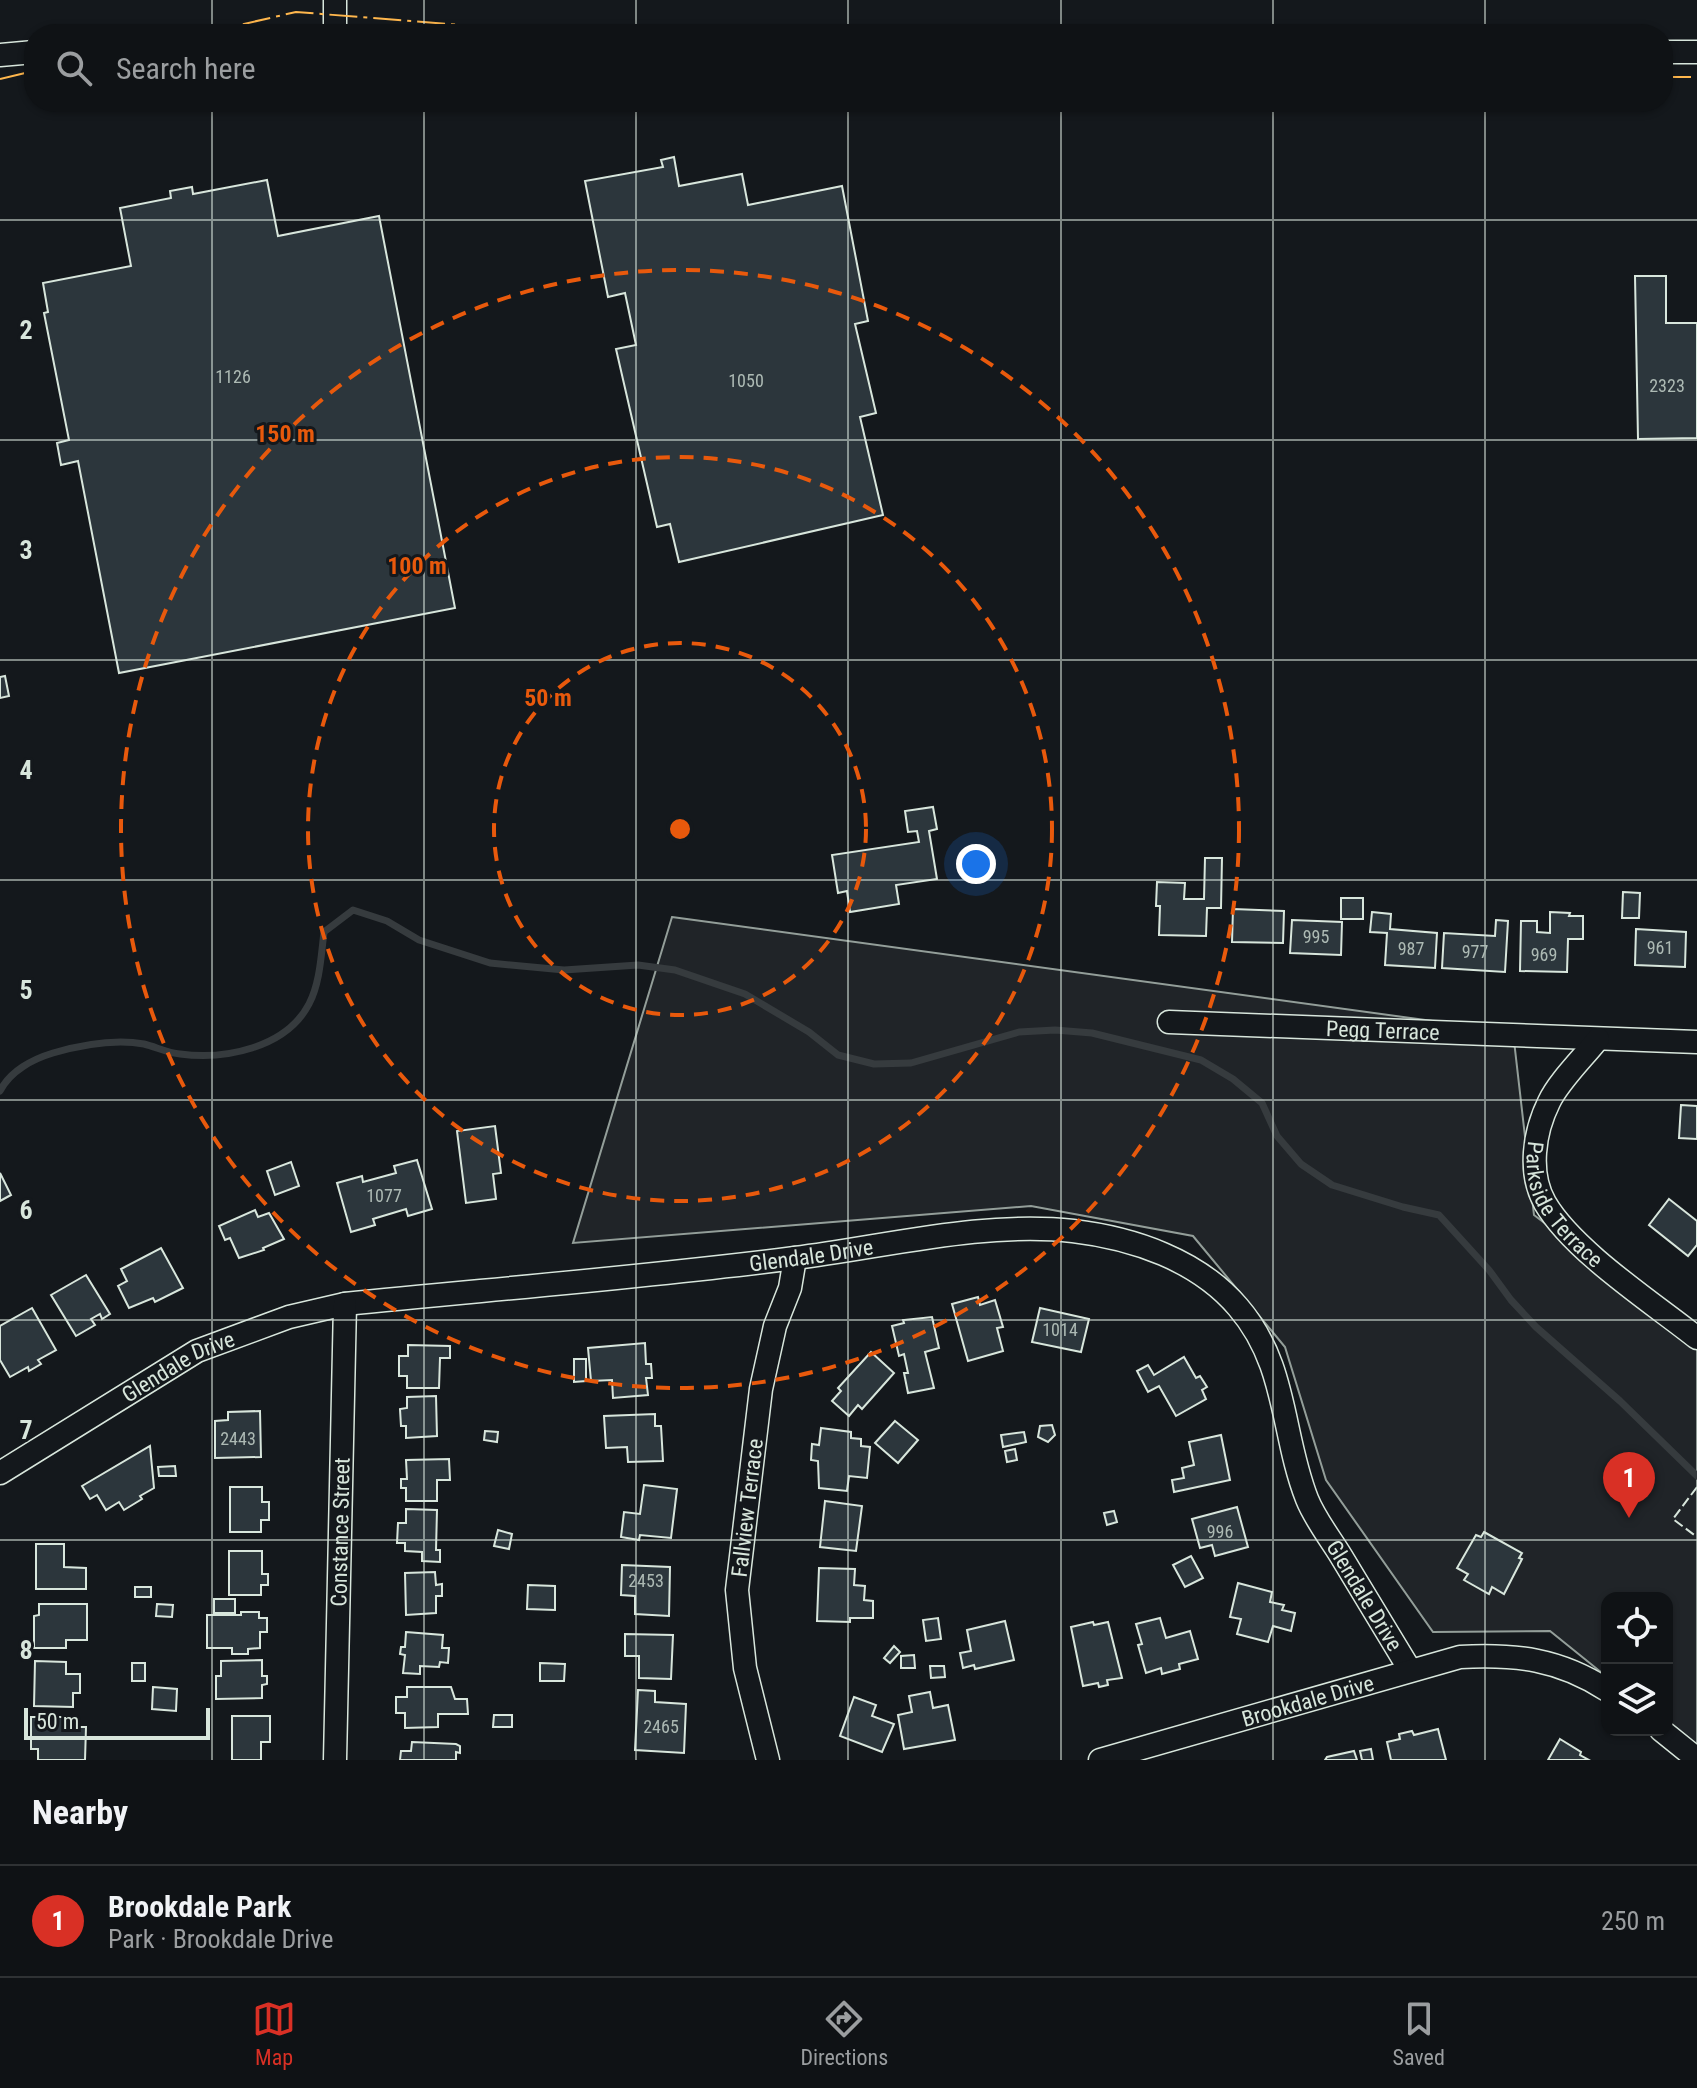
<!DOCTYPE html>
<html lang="en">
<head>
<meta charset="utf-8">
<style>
	body { margin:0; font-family:"Roboto Condensed",sans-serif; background:#181b1e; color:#f1f3f6 }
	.controls { position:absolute; right:24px; bottom:24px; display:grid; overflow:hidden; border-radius:16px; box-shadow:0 2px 6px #0004 }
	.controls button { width:72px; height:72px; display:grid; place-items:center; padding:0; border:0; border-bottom:2px solid #2f3234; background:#0f1215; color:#f1f3f6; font:40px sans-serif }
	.scale { position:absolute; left:24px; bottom:20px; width:186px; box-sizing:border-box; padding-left:8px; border:4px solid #d8e6dc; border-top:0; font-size:22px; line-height:28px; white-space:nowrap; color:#d8e6dc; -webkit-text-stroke:6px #14181c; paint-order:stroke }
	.you { position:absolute; left:976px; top:864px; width:28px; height:28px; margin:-20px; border:6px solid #fff; border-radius:50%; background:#1a73e8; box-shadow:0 0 0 12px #1a73e833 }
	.badge { display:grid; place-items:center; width:52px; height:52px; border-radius:50%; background:#d93025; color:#fff; font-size:26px; font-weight:700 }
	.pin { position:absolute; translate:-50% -66px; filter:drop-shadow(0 2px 4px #0008) }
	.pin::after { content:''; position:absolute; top:42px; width:28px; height:24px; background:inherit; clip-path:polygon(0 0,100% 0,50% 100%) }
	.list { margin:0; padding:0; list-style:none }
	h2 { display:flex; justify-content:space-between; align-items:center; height:104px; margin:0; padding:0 32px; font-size:34px }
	h2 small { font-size:26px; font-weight:400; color:#9b9ea0 }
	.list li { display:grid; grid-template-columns:52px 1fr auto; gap:24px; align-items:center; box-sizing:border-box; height:112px; padding:0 32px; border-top:2px solid #2f3234 }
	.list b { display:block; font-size:30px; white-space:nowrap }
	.list p { margin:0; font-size:26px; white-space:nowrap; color:#9b9ea0 }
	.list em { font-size:26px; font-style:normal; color:#9b9ea0 }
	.icon { flex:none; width:44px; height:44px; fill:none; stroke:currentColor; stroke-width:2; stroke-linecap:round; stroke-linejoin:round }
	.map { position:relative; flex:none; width:1697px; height:1760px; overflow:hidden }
	.search { position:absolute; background:#0f1215; box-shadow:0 2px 6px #0004; left:24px; right:24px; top:24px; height:88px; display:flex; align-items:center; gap:20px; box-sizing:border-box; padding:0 28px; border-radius:32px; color:#9b9ea0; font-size:30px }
	.sheet { height:216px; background:#0f1215 }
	nav { display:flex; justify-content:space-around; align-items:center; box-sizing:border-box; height:112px; border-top:2px solid #2f3234; background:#0f1215; font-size:22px; color:#9b9ea0 }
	nav a { display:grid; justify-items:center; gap:4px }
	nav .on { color:#d93025 }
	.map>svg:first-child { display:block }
	.park { fill:#202428; stroke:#939e99; stroke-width:2 }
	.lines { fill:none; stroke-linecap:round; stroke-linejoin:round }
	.stream { stroke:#363b3e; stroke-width:7 }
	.building { fill:#2c363c; stroke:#d8e6dc; stroke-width:2 }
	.minor-casing { stroke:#d8e6dc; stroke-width:25 }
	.minor { stroke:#14181c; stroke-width:22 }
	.fence { stroke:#d8e6dc; stroke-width:2; stroke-dasharray:10 4; stroke-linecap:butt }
	.power { stroke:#ffb74d; stroke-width:2; stroke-dasharray:28 6 4 6; stroke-linecap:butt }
	.grid { fill:none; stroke:#d8e6dc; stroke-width:2; stroke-opacity:0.55 }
	.ring { fill:none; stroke:#e8590c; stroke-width:4; stroke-dasharray:14 10 }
	.labels { text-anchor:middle; stroke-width:6; stroke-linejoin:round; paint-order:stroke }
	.number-label { font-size:18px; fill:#adbab4 }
	.street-label { font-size:22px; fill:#d8e6dc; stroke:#14181c }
	.grid-label { font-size:26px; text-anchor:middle; font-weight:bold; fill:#d8e6dc; stroke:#14181c; stroke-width:6; stroke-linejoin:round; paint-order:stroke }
	.centre { fill:#e8590c; stroke:#14181c; stroke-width:4 }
	.ring-label { font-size:24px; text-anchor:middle; font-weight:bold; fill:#e8590c; stroke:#14181c; stroke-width:6; stroke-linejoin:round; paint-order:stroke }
</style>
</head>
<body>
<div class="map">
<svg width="1697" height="1760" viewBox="0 0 1697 1760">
	<rect width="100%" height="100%" fill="#14181c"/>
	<!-- park -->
	<polygon class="park" points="672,917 1513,1032 1534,1215 1697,1339 1697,1748 1667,1725 1667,1598 1607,1598 1607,1677 1550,1631 1433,1632 1326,1480 1285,1347 1193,1236 1031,1206 573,1243"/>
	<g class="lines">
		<!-- stream -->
		<path class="stream" d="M0,1091C10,1071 33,1059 53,1053C81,1045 116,1039 144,1044C156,1047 168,1053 180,1054C225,1060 286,1048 309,1004C320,983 321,956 324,932L353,910L387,921L419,940L490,963L564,970L638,965L675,970L745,994L809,1032L838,1055L874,1064L911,1063L1019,1032L1055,1030L1092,1033L1201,1060L1233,1079L1262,1103L1277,1136L1301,1164L1332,1185L1403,1207L1439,1215L1489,1270L1511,1300L1536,1327L1620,1401L1697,1476"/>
	</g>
	<!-- building -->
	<g class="building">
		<polygon points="674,157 679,186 742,174 748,205 842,186 868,321 855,324 876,413 860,417 883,515 679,562 670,524 657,527 616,349 636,345 625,293 608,297 585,181 663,167 661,160"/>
		<polygon points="267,180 278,236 379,216 455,608 119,673 78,461 61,465 57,443 69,440 44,313 48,312 43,283 131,266 120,208 171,198 170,191 192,187 193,194"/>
		<polygon points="1635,276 1666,276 1666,323 1697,323 1697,438 1638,439"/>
		<polygon points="5,676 9,696 0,698 0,677"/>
		<polygon points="933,807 937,829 929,831 937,879 896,885 899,904 850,912 847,891 838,893 832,855 919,842 917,831 908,832 905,811"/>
		<polygon points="1205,858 1222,858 1221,908 1207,908 1206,936 1159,935 1160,906 1156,906 1157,882 1185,883 1184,899 1204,899"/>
		<polygon points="1623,892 1640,893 1639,918 1622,918"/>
		<rect x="1341" y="898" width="22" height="21"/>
		<polygon points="1233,909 1284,911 1283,943 1232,942"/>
		<polygon points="1372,912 1391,914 1390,929 1437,933 1435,968 1385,965 1387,933 1370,932"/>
		<polygon points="1550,912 1570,913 1569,916 1583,916 1583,939 1568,939 1567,972 1520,971 1521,921 1537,921 1537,932 1550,933"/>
		<polygon points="1292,920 1342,922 1341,955 1290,953"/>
		<polygon points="1496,920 1508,921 1505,972 1442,968 1444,933 1495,936"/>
		<polygon points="1636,929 1686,932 1685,967 1635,965"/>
		<polygon points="1681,1105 1697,1106 1697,1139 1679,1138"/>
		<polygon points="495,1126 501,1173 493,1174 496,1199 466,1203 457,1131"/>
		<polygon points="417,1160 432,1209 408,1216 406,1209 373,1219 375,1225 351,1232 337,1183 362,1176 363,1182 396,1173 394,1166"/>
		<polygon points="291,1162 299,1186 275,1195 267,1171"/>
		<polygon points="0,1173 11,1195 0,1201"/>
		<polygon points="1669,1199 1697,1221 1697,1245 1688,1256 1649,1225"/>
		<polygon points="255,1210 258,1217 269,1213 284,1239 263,1248 264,1250 239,1258 230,1238 225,1240 219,1226"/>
		<polygon points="161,1248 183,1288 155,1302 153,1298 129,1308 118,1286 127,1281 121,1269"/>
		<polygon points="86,1275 110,1314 102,1319 100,1314 91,1319 95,1325 76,1336 51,1295"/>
		<polygon points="978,1297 980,1305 995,1300 1003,1327 997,1328 1003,1351 968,1361 952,1304"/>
		<polygon points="32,1308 56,1350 38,1360 41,1364 29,1371 28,1367 10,1377 0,1360 0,1326"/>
		<polygon points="1040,1308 1089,1319 1081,1352 1032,1342"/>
		<polygon points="932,1317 939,1348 925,1352 934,1388 908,1393 904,1373 908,1373 904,1354 899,1356 892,1326 904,1323 903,1320"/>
		<polygon points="645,1343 646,1364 651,1364 652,1378 646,1378 648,1395 613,1398 612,1380 591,1381 588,1348"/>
		<polygon points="408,1345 450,1346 450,1358 440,1358 439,1388 407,1388 407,1376 399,1376 399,1356 408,1356"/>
		<polygon points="871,1352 894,1373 862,1409 858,1405 849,1416 832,1401 841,1391 838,1388"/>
		<polygon points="1184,1357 1196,1378 1200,1376 1207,1387 1202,1390 1206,1399 1176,1416 1159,1386 1148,1392 1137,1371 1148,1365 1154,1375"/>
		<polygon points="574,1359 586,1359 586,1381 574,1382"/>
		<polygon points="436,1396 437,1436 406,1438 406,1426 401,1426 400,1409 407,1408 407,1397"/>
		<polygon points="260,1411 261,1457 215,1458 215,1421 228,1420 228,1412"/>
		<polygon points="655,1414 655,1426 661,1426 663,1461 628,1462 627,1447 606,1448 604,1416"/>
		<polygon points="895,1421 918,1440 898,1463 875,1443"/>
		<polygon points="1052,1425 1055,1435 1048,1442 1038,1437 1040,1426"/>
		<polygon points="821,1428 851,1432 851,1438 861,1439 861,1446 870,1447 867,1478 849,1476 847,1491 819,1488 818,1461 811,1460 812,1444 819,1445"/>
		<polygon points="485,1431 498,1432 497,1442 484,1440"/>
		<polygon points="1024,1432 1026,1442 1003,1447 1001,1435"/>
		<polygon points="1221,1435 1230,1480 1174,1492 1172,1480 1184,1478 1182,1468 1194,1465 1189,1442"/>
		<polygon points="150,1446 154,1488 140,1496 142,1499 124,1510 119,1502 106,1510 97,1495 90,1499 82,1486"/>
		<polygon points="1015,1449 1017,1460 1007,1462 1005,1451"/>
		<polygon points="449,1459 450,1480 437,1480 437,1501 406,1501 406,1488 401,1488 401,1479 407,1479 406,1460"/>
		<polygon points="175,1466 176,1476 159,1476 158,1467"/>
		<polygon points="644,1485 677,1489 671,1538 640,1535 639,1540 621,1537 624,1512 640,1514"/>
		<polygon points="230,1487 262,1487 262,1502 269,1502 269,1520 261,1520 261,1532 230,1532"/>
		<polygon points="825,1501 862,1506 856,1551 820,1547"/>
		<polygon points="1237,1507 1248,1547 1215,1556 1212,1545 1200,1548 1192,1519"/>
		<polygon points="406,1509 437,1510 436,1550 440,1550 440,1562 422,1561 422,1552 405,1551 405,1543 397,1543 398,1523 406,1523"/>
		<polygon points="1114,1511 1117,1522 1107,1525 1104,1513"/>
		<polygon points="498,1530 512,1534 509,1549 494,1546"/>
		<polygon points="1484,1532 1522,1553 1519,1558 1522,1559 1504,1594 1492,1587 1489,1594 1464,1580 1468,1574 1457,1568 1476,1535 1481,1537"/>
		<polygon points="36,1544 64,1544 64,1567 86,1568 86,1589 36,1589"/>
		<polygon points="229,1551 262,1551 262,1574 268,1574 268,1585 261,1585 261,1595 229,1595"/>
		<polygon points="1191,1556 1203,1578 1185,1587 1173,1565"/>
		<polygon points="622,1565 670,1567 669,1616 635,1614 635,1596 621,1595"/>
		<polygon points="819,1568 855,1569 854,1585 865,1586 864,1600 873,1601 873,1618 850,1618 850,1622 817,1621"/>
		<polygon points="435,1572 436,1585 442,1584 442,1596 436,1596 436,1613 406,1615 405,1573"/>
		<polygon points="1238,1583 1272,1592 1270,1602 1284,1605 1282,1610 1295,1613 1291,1631 1273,1626 1268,1642 1237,1634 1241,1619 1230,1617"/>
		<polygon points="528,1585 555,1586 555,1610 527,1609"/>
		<rect x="135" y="1587" width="16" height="10"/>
		<rect x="214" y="1599" width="21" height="14"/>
		<polygon points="39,1604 87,1604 87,1640 66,1640 66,1648 34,1648 34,1616 39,1615"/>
		<polygon points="157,1604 173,1605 172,1617 156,1616"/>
		<polygon points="241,1612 259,1612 259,1618 267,1618 267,1632 260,1632 260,1648 248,1649 248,1654 232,1654 232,1648 207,1648 207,1615 241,1615"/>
		<polygon points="938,1618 941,1639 926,1641 923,1620"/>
		<polygon points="1160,1618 1166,1638 1190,1631 1198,1659 1179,1664 1180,1669 1162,1674 1161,1668 1146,1673 1138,1645 1142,1644 1136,1624"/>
		<polygon points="1005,1621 1014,1660 975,1669 974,1665 963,1668 960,1653 971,1651 967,1630"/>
		<polygon points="1093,1622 1094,1625 1108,1622 1122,1678 1107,1680 1108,1685 1099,1687 1098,1683 1083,1686 1071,1627"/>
		<polygon points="406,1632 443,1635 442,1648 449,1648 448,1663 440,1662 439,1667 420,1666 420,1674 403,1673 405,1655 400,1654 401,1647 405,1647"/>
		<polygon points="625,1634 673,1635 671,1679 639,1678 639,1656 625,1656"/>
		<polygon points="894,1646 900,1652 890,1663 884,1658"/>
		<polygon points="914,1655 915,1668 901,1668 901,1656"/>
		<polygon points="262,1660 262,1676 267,1676 267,1684 262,1685 262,1698 216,1699 216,1676 221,1676 221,1661"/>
		<polygon points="35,1661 66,1662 66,1674 80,1674 80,1693 73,1693 73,1707 34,1706"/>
		<rect x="132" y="1663" width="13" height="18"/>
		<polygon points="540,1663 565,1664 564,1681 540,1681"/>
		<polygon points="930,1666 944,1666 945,1677 931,1678"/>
		<polygon points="153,1687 177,1689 176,1711 152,1709"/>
		<polygon points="407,1687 451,1687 455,1699 467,1699 468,1714 438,1714 438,1727 405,1728 405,1713 396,1713 396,1697 407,1697"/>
		<polygon points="638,1690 655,1691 655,1702 686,1704 684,1753 635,1750"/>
		<polygon points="930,1692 933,1708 948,1705 955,1740 904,1749 898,1715 912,1712 909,1696"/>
		<polygon points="854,1697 876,1705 872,1716 894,1724 882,1752 840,1736"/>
		<polygon points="494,1715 512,1715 512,1727 493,1727"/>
		<polygon points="232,1716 270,1716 270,1742 261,1742 261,1760 232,1760"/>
		<polygon points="31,1717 65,1717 65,1727 86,1727 85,1760 38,1760 38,1749 31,1749"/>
		<polygon points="1438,1729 1446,1760 1391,1760 1387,1742 1400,1739 1399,1734 1412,1731 1414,1735"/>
		<polygon points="1560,1739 1581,1752 1580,1755 1589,1760 1548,1760"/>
		<polygon points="412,1742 456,1744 460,1746 460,1753 456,1752 456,1760 400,1760 401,1751 411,1751"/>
		<polygon points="1371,1749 1373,1760 1362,1760 1360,1751"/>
		<polygon points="1354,1751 1357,1760 1325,1760 1327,1757"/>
	</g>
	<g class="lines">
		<!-- minor casing -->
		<g class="minor-casing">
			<g id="minor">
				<polyline points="335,34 335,0"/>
				<polyline points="1663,52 1697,52"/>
				<polyline points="0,55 34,52"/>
				<path id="s1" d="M1169,1022L1697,1042"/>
				<path id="s2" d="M1598,1039C1583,1058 1559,1081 1549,1102C1534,1132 1528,1173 1545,1203C1573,1251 1653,1303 1697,1338"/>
				<path id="s3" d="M0,1473L197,1351L289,1317L345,1304C495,1289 646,1277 795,1258C885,1247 982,1221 1073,1231C1133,1238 1198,1260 1238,1307C1288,1365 1281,1433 1307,1499C1315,1519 1330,1538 1341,1556C1364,1594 1387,1632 1410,1670"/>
				<polyline points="1661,1730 1697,1759"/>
				<path id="s4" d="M335,1760L345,1304"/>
				<path id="s5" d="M768,1760L745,1668L737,1590L761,1389L775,1326L790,1288L795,1258"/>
				<path id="s6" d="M1100,1760L1460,1657C1516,1654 1559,1659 1607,1690"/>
			</g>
		</g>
		<!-- minor -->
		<use href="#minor" class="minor"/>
		<!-- fence -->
		<polyline class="fence" points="1697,1487 1673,1519 1697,1537"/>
		<!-- power -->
		<g class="power">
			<polyline points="200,34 296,12 576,34"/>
			<polyline points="1663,77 1697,77"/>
			<polyline points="0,79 34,71"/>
		</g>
	</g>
	<!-- grid -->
	<path class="grid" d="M212,0V34M424,0V34M636,0V34M848,0V34M1061,0V34M1273,0V34M1485,0V34M212,102V1760M424,102V1760M636,102V1760M848,102V1760M1061,102V1760M1273,102V1760M1485,102V1760M0,220H1697M0,440H1697M0,660H1697M0,880H1697M0,1100H1697M0,1320H1697M0,1540H1697"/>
	<!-- distance rings -->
	<g class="ring">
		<circle cx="680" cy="829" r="186"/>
		<circle cx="680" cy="829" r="372"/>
		<circle cx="680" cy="829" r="559"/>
	</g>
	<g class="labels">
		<!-- number labels -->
		<g class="number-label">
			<text x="233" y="383">1126</text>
			<text x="746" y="387">1050</text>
			<text x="1667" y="392">2323</text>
			<text x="1316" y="943">995</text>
			<text x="1660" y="954">961</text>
			<text x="1411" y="955">987</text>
			<text x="1475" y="958">977</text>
			<text x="1544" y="961">969</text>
			<text x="384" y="1202">1077</text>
			<text x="1060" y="1336">1014</text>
			<text x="238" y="1445">2443</text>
			<text x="1220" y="1538">996</text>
			<text x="646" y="1587">2453</text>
			<text x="661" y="1733">2465</text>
		</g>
		<!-- street labels -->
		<g class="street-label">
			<text dy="8" stroke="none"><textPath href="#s1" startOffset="214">Pegg Terrace</textPath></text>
			<text dy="8" stroke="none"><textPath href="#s2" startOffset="194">Parkside Terrace</textPath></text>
			<text dy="8" stroke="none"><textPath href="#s3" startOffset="856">Glendale Drive</textPath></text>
			<text dy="8" stroke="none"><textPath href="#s3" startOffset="208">Glendale Drive</textPath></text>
			<text dy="8" stroke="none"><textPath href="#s5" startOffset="256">Fallview Terrace</textPath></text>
			<text dy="8" stroke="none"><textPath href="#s4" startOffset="228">Constance Street</textPath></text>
			<text dy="8" stroke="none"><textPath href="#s3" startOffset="1624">Glendale Drive</textPath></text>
			<text dy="8" stroke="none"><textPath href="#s6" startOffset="216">Brookdale Drive</textPath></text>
		</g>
	</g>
	<g class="grid-label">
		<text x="26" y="339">2</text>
		<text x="26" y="559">3</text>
		<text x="26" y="779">4</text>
		<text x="26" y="999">5</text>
		<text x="26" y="1219">6</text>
		<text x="26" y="1439">7</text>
		<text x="26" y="1659">8</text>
	</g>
	<circle cx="680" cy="829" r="12" class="centre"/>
	<g class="ring-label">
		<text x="285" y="442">150 m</text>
		<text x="417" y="574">100 m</text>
		<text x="548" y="706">50 m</text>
	</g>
</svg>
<div class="controls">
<button><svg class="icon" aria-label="locate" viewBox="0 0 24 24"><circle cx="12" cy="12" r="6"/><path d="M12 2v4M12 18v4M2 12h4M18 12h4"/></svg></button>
<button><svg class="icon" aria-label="layers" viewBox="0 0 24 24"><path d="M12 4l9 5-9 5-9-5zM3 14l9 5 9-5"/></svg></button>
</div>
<div class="scale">50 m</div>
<div class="you"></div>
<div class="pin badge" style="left:1629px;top:1518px">1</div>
<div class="search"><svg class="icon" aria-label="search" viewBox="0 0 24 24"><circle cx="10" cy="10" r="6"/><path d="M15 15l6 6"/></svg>Search here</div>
</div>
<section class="sheet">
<h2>Nearby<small></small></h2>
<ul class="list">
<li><span class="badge">1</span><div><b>Brookdale Park</b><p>Park · Brookdale Drive</p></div><em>250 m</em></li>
</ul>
</section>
<nav>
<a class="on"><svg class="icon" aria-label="map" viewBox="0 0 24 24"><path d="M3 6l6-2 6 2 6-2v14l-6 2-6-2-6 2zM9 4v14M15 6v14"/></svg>Map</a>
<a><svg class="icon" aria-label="directions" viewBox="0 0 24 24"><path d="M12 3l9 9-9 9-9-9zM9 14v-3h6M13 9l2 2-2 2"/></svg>Directions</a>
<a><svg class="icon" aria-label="saved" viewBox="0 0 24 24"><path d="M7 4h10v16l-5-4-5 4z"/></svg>Saved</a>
</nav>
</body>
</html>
